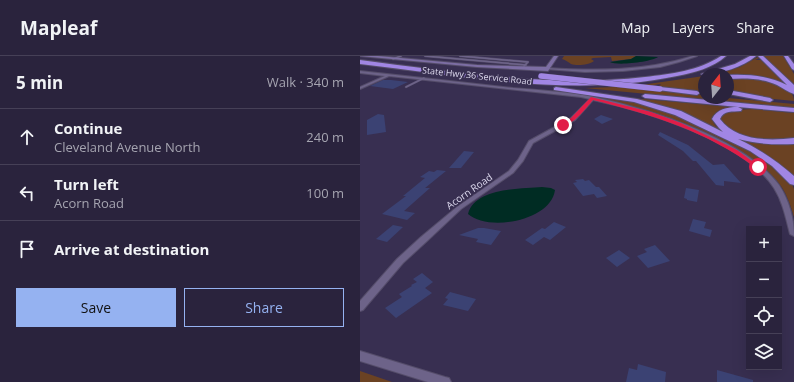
<!DOCTYPE html>
<html lang="en">
<head>
<meta charset="utf-8">
<style>
	body { margin:0; font-family:"Open Sans",sans-serif; background:#322b44; color:#f1f3f6 }
	.controls { position:absolute; right:12px; bottom:12px; display:grid; overflow:hidden; border-radius:0px; box-shadow:0 4px 16px #0002 }
	.controls button { width:36px; height:36px; display:grid; place-items:center; padding:0; border:0; border-bottom:1px solid #464057; background:#2a233d; color:#f1f3f6; font:20px sans-serif }
	.compass { position:absolute; left:338px; top:12px; width:36px; height:36px; border-radius:50%; background:#2a233d; box-shadow:0 4px 16px #0002; rotate:17deg }
	.stop { position:absolute; width:12px; height:12px; margin:-9px; border:3px solid #e11d48; border-radius:50%; background:#fff }
	.stop.end { background:#e11d48; border-color:#fff; box-shadow:0 1px 4px #0008 }
	.list { margin:0; padding:0; list-style:none }
	h2 { display:flex; justify-content:space-between; align-items:center; height:52px; margin:0; padding:0 16px; font-size:17px }
	h2 small { font-size:13px; font-weight:400; color:#a5a4b0 }
	.list li { display:grid; grid-template-columns:26px 1fr auto; gap:12px; align-items:center; box-sizing:border-box; height:56px; padding:0 16px; border-top:1px solid #464057 }
	.list b { display:block; font-size:15px; white-space:nowrap }
	.list p { margin:0; font-size:13px; white-space:nowrap; color:#a5a4b0 }
	.list em { font-size:13px; font-style:normal; color:#a5a4b0 }
	.actions { display:flex; gap:8px; padding:12px 16px }
	.actions a { flex:1; padding:9px 0; border:1px solid #95b2f1; border-radius:0px; text-align:center; font-size:14px; color:#95b2f1 }
	.actions .main { background:#95b2f1; color:#111 }
	.icon { flex:none; width:22px; height:22px; fill:none; stroke:currentColor; stroke-width:2; stroke-linecap:round; stroke-linejoin:round }
	.map { position:relative; flex:none; width:434px; height:326px; overflow:hidden }
	header { display:flex; align-items:center; gap:24px; box-sizing:border-box; height:56px; padding:0 20px; background:#2a233d; border-bottom:1px solid #464057 }
	header strong { font-size:19px }
	nav { display:flex; gap:22px; margin-inline-start:auto; font-size:14px }
	main { display:flex }
	aside { flex:1; background:#2a233d }
	.map>svg:first-child { display:block }
	.green { fill:#6b4223 }
	.water { fill:#002c23 }
	.building { fill:#3b4273 }
	.lines { fill:none; stroke-linecap:round; stroke-linejoin:round }
	.lane-casing { stroke:#554d6a; stroke-width:2.5 }
	.street-casing { stroke:#554d6a; stroke-width:2 }
	.secondary-casing { stroke:#554d6a; stroke-width:2 }
	.highway-casing { stroke:#554d6a; stroke-width:2 }
	.lane { stroke:#6d6389; stroke-width:1.5 }
	.street { fill:#6d6389; fill-rule:evenodd }
	.secondary { fill:#7d6ea4; fill-rule:evenodd }
	.highway { fill:#a186e4; fill-rule:evenodd }
	.highway-bridge-casing { stroke:#554d6a; stroke-width:6; stroke-linecap:butt }
	.highway-bridge { stroke:#a186e4; stroke-width:5.5 }
	.route { fill:#e11d48 }
	.labels { text-anchor:middle; stroke-width:3.5; stroke-linejoin:round; paint-order:stroke }
	.far-street-label { font-size:9px; fill:#ddd9ee; stroke:#382f51 }
	.street-label { font-size:10px; fill:#ddd9ee; stroke:#382f51 }
</style>
</head>
<body>
<header>
<strong>Mapleaf</strong>
<nav><a>Map</a><a>Layers</a><a>Share</a></nav>
</header>
<main>
<aside>
<h2>5 min<small>Walk · 340 m</small></h2>
<ul class="list">
<li><svg class="icon" aria-label="ahead" viewBox="0 0 24 24"><path d="M12 20V5M6 11l6-6 6 6"/></svg><div><b>Continue</b><p>Cleveland Avenue North</p></div><em>240 m</em></li>
<li><svg class="icon" aria-label="left" viewBox="0 0 24 24"><path d="M17 20v-9H6M10 6l-5 5 5 5"/></svg><div><b>Turn left</b><p>Acorn Road</p></div><em>100 m</em></li>
<li><svg class="icon" aria-label="arrive" viewBox="0 0 24 24"><path d="M6 21V4h12l-3 4 3 4H6"/></svg><div><b>Arrive at destination</b></div></li>
</ul>
<div class="actions"><a class="main">Save</a><a>Share</a></div>
</aside>
<div class="map">
<svg width="434" height="326" viewBox="0 0 434 326">
	<rect width="100%" height="100%" fill="#382f51"/>
	<!-- green -->
	<g class="green">
		<path d="M204,0H276L271,3L252,5L251,1L233,2L231,3L234,5C229,9 217,10 211,8C208,6 206,4 202,3Z"/>
		<polygon points="402,0 423,0 434,18 434,28"/>
		<polygon points="398,1 399,2 395,4 401,4 428,31 416,25 368,20 368,18 355,18 380,11"/>
		<polygon points="344,20 344,36 298,31 301,28 288,30 281,29"/>
		<path d="M368,22C383,22 434,23 434,45L403,42L368,35Z"/>
		<polygon points="256,31 296,33 344,39 344,42 368,42 434,48 434,52 225,32"/>
		<path d="M225,39C251,39 287,46 311,56C336,65 428,109 434,133C434,141 434,152 434,161C430,148 426,135 417,125C375,78 285,51 225,39Z"/>
		<path d="M260,41L374,51C367,53 356,53 352,62C356,86 416,85 434,87V122L426,114L311,53L290,46Z"/>
		<path d="M393,53L434,57V83C414,85 392,85 374,76C368,73 363,68 358,64L362,58L375,54Z"/>
		<polygon points="0,315 32,326 0,326"/>
	</g>
	<!-- water -->
	<g class="water">
		<path d="M276,0L298,1C291,6 257,10 250,6L271,3Z"/>
		<path d="M182,131L191,132L195,134C191,165 128,176 108,158C115,131 161,133 182,131Z"/>
	</g>
	<!-- building -->
	<g class="building">
		<polygon points="23,24 31,24 48,26 33,33 10,30"/>
		<polygon points="18,58 24,59 26,76 7,79 7,64"/>
		<polygon points="241,59 253,63 242,68 234,63"/>
		<polygon points="300,76 328,89 353,109 364,108 381,127 364,125 364,130 356,129 336,105 333,105 323,95 298,79"/>
		<polygon points="104,95 114,96 101,112 89,112"/>
		<polygon points="77,114 86,115 65,132 70,132 44,155 55,157 47,164 22,158 46,140 43,140 65,122 60,121 69,115 74,116"/>
		<polygon points="223,123 225,125 229,124 236,131 239,131 247,140 237,142 234,138 223,140 213,127 217,126 215,124"/>
		<polygon points="326,132 339,134 337,146 327,144 327,143 324,142"/>
		<polygon points="333,163 346,166 344,172 352,174 350,181 329,175"/>
		<polygon points="194,166 206,171 190,184 184,181 173,189 165,184 182,172 185,173"/>
		<polygon points="33,169 43,171 27,186 16,183"/>
		<polygon points="118,172 124,172 141,175 131,189 116,186 118,183 99,179"/>
		<polygon points="295,189 310,205 288,212 277,200 287,196 284,193"/>
		<polygon points="259,194 270,202 257,211 246,202"/>
		<polygon points="62,217 73,226 65,232 72,237 36,262 25,252 42,241 39,238 52,230 51,229 57,226 53,223"/>
		<polygon points="90,236 116,243 108,255 83,249 88,243 85,242"/>
		<polygon points="278,308 306,316 305,326 266,326 269,312 277,314"/>
		<polygon points="357,314 393,324 393,326 357,326"/>
	</g>
	<g class="lines">
		<!-- lane casing -->
		<g class="lane-casing">
			<g id="lane">
				<polyline points="65,0 166,9"/>
				<polyline points="100,0 168,6 164,10"/>
				<polyline points="33,3 41,0"/>
				<polyline points="46,31 64,22"/>
			</g>
		</g>
		<!-- street casing -->
		<g class="street-casing">
			<g id="street">
				<path d="M333,0H337L319,6L300,11L263,15L225,16L186,13L188,12C237,15 286,15 333,0Z"/>
				<path d="M0,15C51,21 102,26 153,32C180,34 208,36 234,41C289,53 384,82 419,129C429,144 434,163 434,180L430,178C426,163 423,146 414,132C384,85 286,55 233,44L215,64L173,87L163,105L153,117L101,153L67,185L43,207L3,254L0,255V245L37,203L61,181L97,151L149,115L158,104L169,85L211,62L230,43L221,41L29,20L0,33V31L25,20L0,17Z"/>
				<polygon points="0,295 85,321 89,322 91,326 68,326 0,305"/>
			</g>
		</g>
		<!-- secondary casing -->
		<g class="secondary-casing">
			<polygon id="secondary" points="0,0 18,0 117,9 186,11 194,0 198,0 188,15 117,11"/>
		</g>
		<!-- highway casing -->
		<g class="highway-casing">
			<g id="highway">
				<path d="M361,0H366C353,12 333,17 317,20C213,42 103,20 0,8V4C94,16 190,32 285,21C311,18 338,15 361,0Z"/>
				<path d="M390,0H396C383,11 361,18 344,18V20L341,18L375,8Z"/>
				<path d="M398,0H403L434,29V38C428,36 423,32 417,29C402,22 385,22 368,23V19C389,18 409,20 427,29Z"/>
				<polygon points="424,0 428,0 434,8 434,14 432,13"/>
				<path d="M196,31L277,43L321,55L363,76L359,72L352,63C357,53 367,51 378,51L285,42L282,40L285,38L434,52V56L378,51L382,53L381,55C372,56 364,54 360,63C376,85 409,85 434,82V88C415,89 397,88 378,83C399,93 417,105 434,120V129L430,128L412,110L390,95L315,59L274,46L194,34V32Z"/>
				<polygon points="300,31 337,35 340,37 337,39 298,34 298,32"/>
				<polygon points="368,34 410,42 413,44 410,46 368,38"/>
			</g>
		</g>
		<!-- lane -->
		<use href="#lane" class="lane"/>
		<!-- street -->
		<use href="#street" class="street"/>
		<!-- secondary -->
		<use href="#secondary" class="secondary"/>
		<!-- highway -->
		<use href="#highway" class="highway"/>
		<!-- highway-bridge casing -->
		<g class="highway-bridge-casing">
			<polyline id="highway-bridge" points="181,20 300,33"/>
		</g>
		<!-- highway-bridge -->
		<use href="#highway-bridge" class="highway-bridge"/>
	</g>
	<!-- route -->
	<path class="route" d="M231,41L291,56L321,67L377,94L400,111L396,112C346,75 293,59 233,44C226,52 213,70 201,70V68L211,62Z"/>
	<g class="labels">
		<!-- far-street labels -->
		<g class="far-street-label">
			<text transform="translate(117 20) rotate(6)" y="3">State Hwy 36 Service Road</text>
		</g>
		<!-- street labels -->
		<g class="street-label">
			<text transform="translate(109 135) rotate(-35)" y="4">Acorn Road</text>
		</g>
	</g>
</svg>
<div class="controls">
<button>+</button>
<button>−</button>
<button><svg class="icon" aria-label="locate" viewBox="0 0 24 24"><circle cx="12" cy="12" r="6"/><path d="M12 2v4M12 18v4M2 12h4M18 12h4"/></svg></button>
<button><svg class="icon" aria-label="layers" viewBox="0 0 24 24"><path d="M12 4l9 5-9 5-9-5zM3 14l9 5 9-5"/></svg></button>
</div>
<svg class="compass" viewBox="-18 -18 36 36"><path d="M0-13l5 13h-10z" fill="#e53935"/><path d="M0 13l5-13h-10z" fill="#a5a4b0"/></svg>
<div class="stop" style="left:398px;top:111px"></div>
<div class="stop end" style="left:203px;top:69px"></div>
</div>
</main>
</body>
</html>
